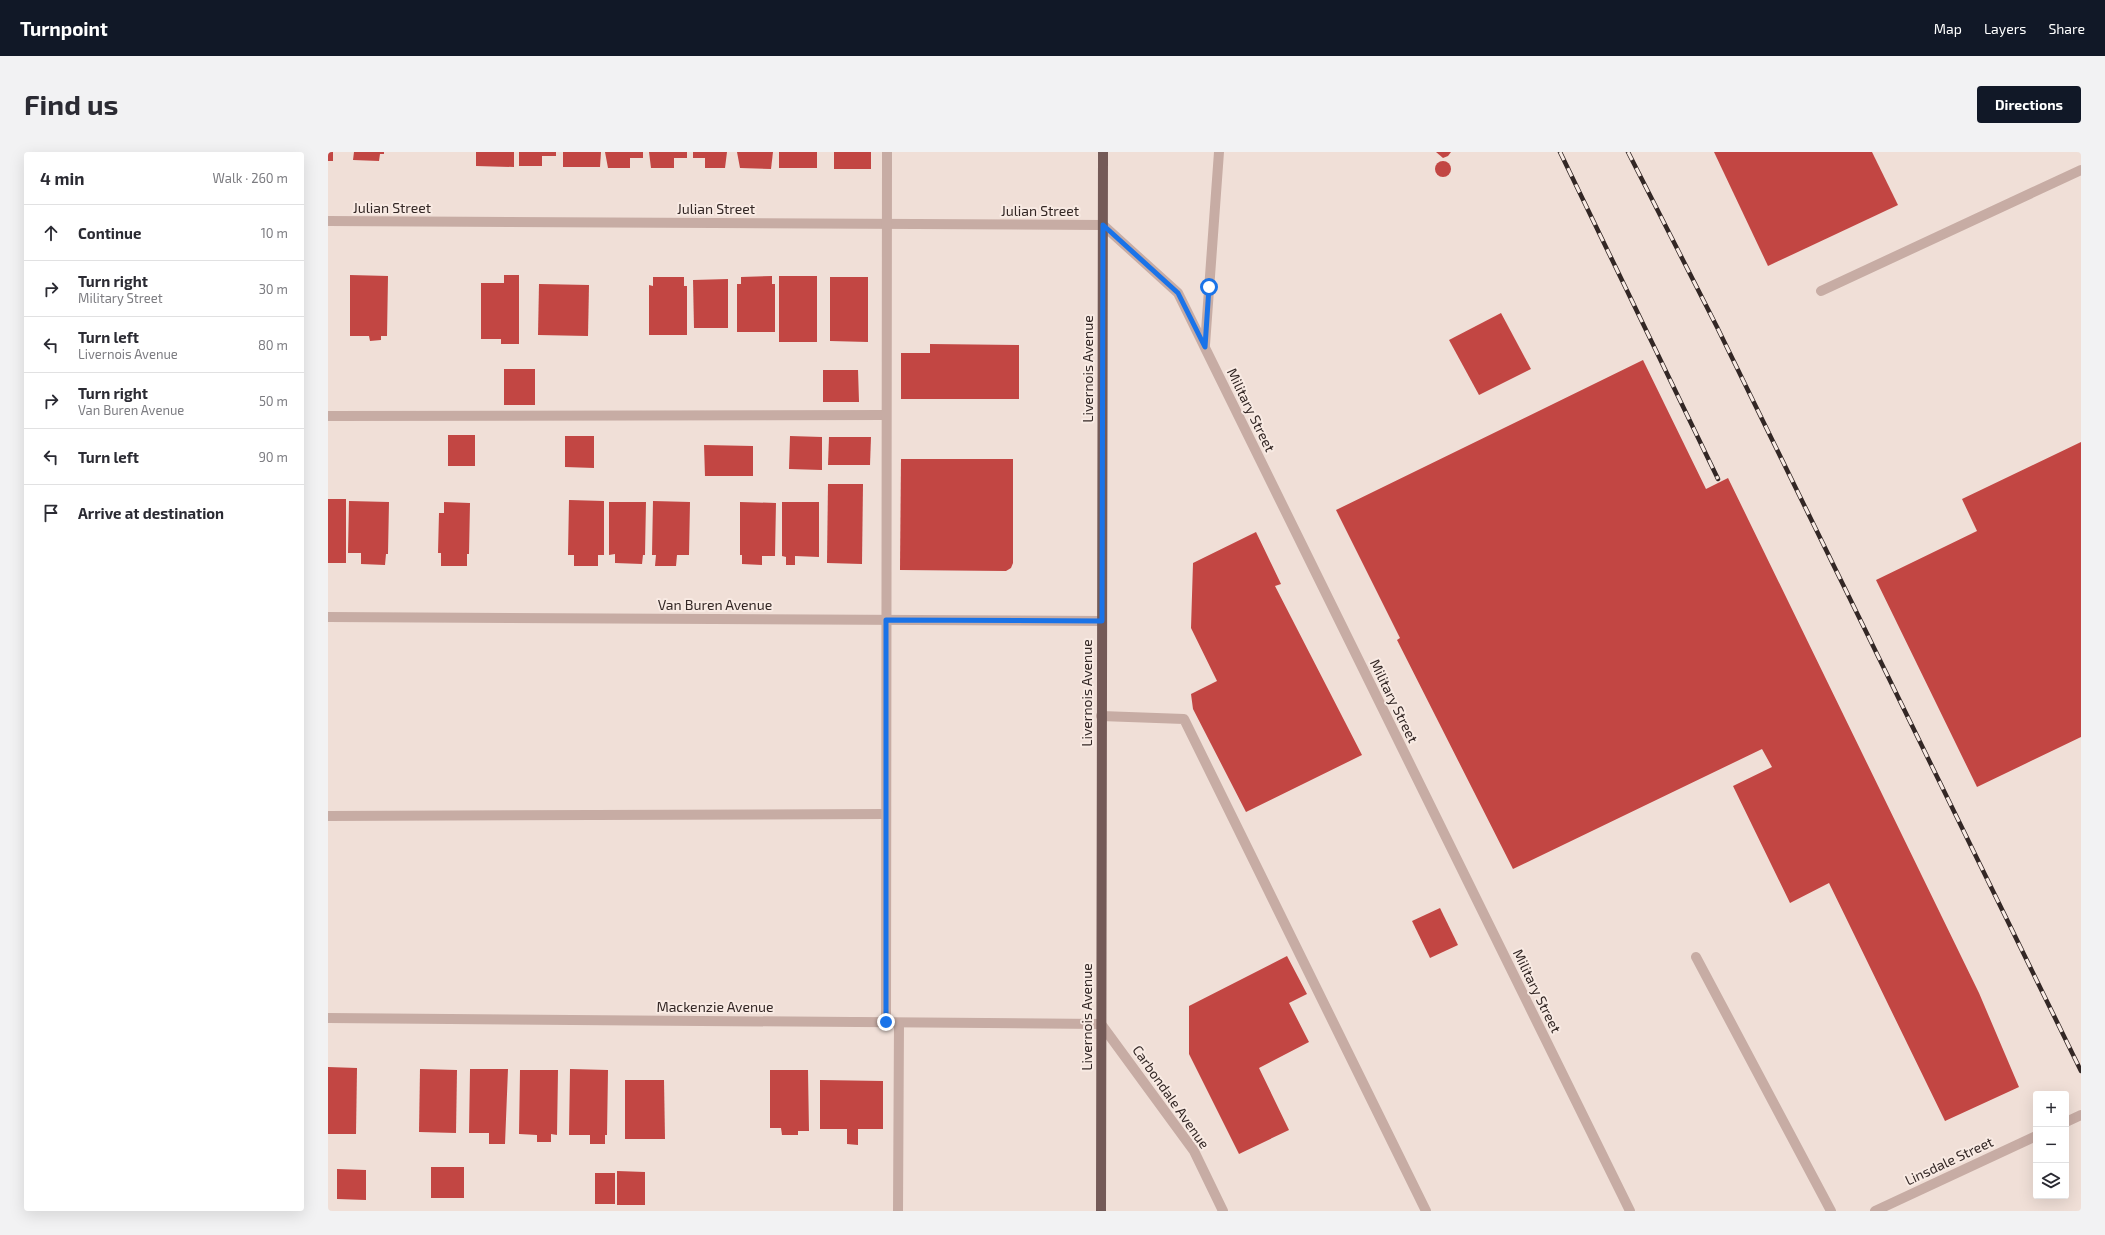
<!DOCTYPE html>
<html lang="en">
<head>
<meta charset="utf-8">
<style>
	body { margin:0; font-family:"Exo 2",sans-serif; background:#f2f2f3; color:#2b2b33 }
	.controls { position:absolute; right:12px; bottom:12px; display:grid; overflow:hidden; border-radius:4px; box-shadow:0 4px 16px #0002 }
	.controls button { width:36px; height:36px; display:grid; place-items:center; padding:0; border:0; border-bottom:1px solid #e1e1e2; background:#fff; color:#2b2b33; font:20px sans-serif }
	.stop { position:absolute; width:12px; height:12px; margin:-9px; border:3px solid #1a73e8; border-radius:50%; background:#fff }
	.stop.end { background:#1a73e8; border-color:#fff; box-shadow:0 1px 4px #0008 }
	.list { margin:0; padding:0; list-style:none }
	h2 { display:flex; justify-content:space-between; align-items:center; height:52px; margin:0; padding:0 16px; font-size:17px }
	h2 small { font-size:13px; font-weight:400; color:#7c7c81 }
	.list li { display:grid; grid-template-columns:26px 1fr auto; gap:12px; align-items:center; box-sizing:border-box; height:56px; padding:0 16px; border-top:1px solid #e1e1e2 }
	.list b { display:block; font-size:15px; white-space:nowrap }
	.list p { margin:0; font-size:13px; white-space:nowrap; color:#7c7c81 }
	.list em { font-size:13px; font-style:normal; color:#7c7c81 }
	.icon { flex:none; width:22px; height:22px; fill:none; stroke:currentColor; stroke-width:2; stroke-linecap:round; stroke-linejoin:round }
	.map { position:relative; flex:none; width:1753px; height:1059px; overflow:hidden; border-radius:4px }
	header { display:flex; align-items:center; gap:24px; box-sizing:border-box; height:56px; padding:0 20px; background:#111827; color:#fff }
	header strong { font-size:19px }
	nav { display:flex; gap:22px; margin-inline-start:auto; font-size:14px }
	.intro { display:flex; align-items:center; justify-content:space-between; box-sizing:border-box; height:96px; padding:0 24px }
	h1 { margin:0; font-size:28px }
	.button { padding:10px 18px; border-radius:4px; background:#111827; color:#fff; font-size:14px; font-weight:700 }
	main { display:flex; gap:24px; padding:0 24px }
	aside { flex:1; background:#fff; border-radius:4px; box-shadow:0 4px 16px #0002 }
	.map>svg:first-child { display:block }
	.building { fill:#c24643 }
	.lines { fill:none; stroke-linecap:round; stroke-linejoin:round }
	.minor { stroke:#c7aca4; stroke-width:10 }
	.major { stroke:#745a57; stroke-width:10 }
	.rail-casing { stroke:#332725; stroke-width:4.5 }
	.rail { stroke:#f8eae3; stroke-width:3; stroke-dasharray:9; stroke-linecap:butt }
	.route { stroke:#1a73e8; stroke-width:5 }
	.labels { text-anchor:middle; stroke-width:4; stroke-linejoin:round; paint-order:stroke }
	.street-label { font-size:14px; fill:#332725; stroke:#f8eae3 }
</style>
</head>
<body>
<header>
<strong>Turnpoint</strong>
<nav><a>Map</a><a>Layers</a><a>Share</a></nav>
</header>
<div class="intro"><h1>Find us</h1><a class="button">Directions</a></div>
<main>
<aside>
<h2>4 min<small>Walk · 260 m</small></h2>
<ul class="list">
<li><svg class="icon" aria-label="ahead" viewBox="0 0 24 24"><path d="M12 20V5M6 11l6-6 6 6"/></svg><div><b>Continue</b></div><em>10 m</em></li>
<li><svg class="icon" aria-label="right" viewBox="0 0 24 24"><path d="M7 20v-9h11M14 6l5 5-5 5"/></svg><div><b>Turn right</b><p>Military Street</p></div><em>30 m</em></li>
<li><svg class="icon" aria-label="left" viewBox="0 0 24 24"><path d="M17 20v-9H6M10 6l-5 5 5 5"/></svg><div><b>Turn left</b><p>Livernois Avenue</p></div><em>80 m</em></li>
<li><svg class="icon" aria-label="right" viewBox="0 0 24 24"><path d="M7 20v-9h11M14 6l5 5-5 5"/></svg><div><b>Turn right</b><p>Van Buren Avenue</p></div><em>50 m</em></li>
<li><svg class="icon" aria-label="left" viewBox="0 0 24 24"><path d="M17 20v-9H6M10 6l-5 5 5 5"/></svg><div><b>Turn left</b></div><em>90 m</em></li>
<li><svg class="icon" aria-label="arrive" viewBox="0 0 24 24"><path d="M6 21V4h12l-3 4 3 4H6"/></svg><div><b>Arrive at destination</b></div></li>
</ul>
</aside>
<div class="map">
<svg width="1753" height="1059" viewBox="0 0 1753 1059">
	<rect width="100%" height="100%" fill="#f0dfd7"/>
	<!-- building -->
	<g class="building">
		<rect x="0" y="0" width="5" height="9"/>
		<polygon points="26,0 56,0 56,2 52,2 51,9 25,8"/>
		<polygon points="148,0 186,0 186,15 148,14"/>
		<polygon points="191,0 228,0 228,4 214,4 214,14 191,14"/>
		<polygon points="235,0 273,0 272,15 235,15"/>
		<polygon points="277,0 315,0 315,6 302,6 302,16 280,16"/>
		<polygon points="321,0 359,0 359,6 346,6 346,16 323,16"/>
		<polygon points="365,0 399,0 397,16 377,16 377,6 365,6"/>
		<polygon points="409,0 445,0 443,17 412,16"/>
		<rect x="451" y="0" width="38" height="16"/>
		<rect x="506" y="0" width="37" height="17"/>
		<polygon points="1108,0 1123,0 1120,4 1115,6"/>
		<polygon points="1386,0 1544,0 1570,53 1440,114"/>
		<circle cx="1115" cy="17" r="8"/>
		<polygon points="22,123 60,124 59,184 53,184 53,188 42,189 41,184 22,184"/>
		<polygon points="176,123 191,123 191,192 173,192 173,187 153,187 153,131 176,131"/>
		<polygon points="444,124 444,132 447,132 447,180 409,180 409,132 413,132 413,125"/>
		<rect x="451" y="124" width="38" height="66"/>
		<polygon points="325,125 356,125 356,134 359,134 359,183 321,183 321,133 325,134"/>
		<polygon points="502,125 540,125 540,190 502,189"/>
		<polygon points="400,127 400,176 366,176 365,128"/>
		<polygon points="211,132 261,133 260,184 210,183"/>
		<polygon points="1173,161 1203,217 1151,243 1121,188"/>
		<polygon points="602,192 691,193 691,247 573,247 573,201 602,201"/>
		<polygon points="1315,208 1378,337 1400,326 1651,841 1691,935 1617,969 1501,731 1462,751 1405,634 1444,615 1434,597 1185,717 1069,488 1072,486 1008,358"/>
		<rect x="176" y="217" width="31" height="36"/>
		<polygon points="495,218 530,218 531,250 495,250"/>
		<rect x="120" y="283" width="27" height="31"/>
		<polygon points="237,284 266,284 266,316 237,315"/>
		<polygon points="462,284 494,285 494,318 461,317"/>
		<polygon points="501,285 543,285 542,313 500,313"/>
		<polygon points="1753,290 1753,585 1649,635 1548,428 1649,379 1634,347"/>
		<polygon points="376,293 425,294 425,324 377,324"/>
		<polygon points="573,307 685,307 685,411 683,416 678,419 572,418"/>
		<polygon points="500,332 535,332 534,412 499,411"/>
		<rect x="0" y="347" width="18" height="64"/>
		<polygon points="241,348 276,349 276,403 270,403 270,414 246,414 246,403 240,403"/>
		<polygon points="21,349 61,350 60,402 58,402 57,413 33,412 33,401 20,401"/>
		<polygon points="325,349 362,350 361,403 349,403 348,414 327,414 328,403 324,403"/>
		<polygon points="116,350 142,351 141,402 139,402 139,414 113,414 113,401 110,401 111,361 116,361"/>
		<polygon points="281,350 318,350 317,403 315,403 314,412 287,411 287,402 281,403"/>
		<polygon points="412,350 448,351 447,404 434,404 434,413 414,412 414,403 412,403"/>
		<polygon points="454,350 491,350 491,405 467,404 467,413 458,413 458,405 454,404"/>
		<polygon points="928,380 953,432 947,434 1034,603 918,660 865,557 863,542 889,529 863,476 865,411"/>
		<polygon points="1112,756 1130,793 1102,806 1084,769"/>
		<polygon points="959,804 979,842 961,851 981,890 931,916 961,978 911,1002 861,902 861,854"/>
		<polygon points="0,915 29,916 28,982 0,982"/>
		<polygon points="92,917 129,918 128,981 91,980"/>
		<polygon points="142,917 180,917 177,992 161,992 161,981 141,981"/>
		<polygon points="242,917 280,918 279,983 277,983 277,992 262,992 262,983 241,983"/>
		<polygon points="192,918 230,918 229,983 223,982 223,990 209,990 209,983 191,982"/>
		<polygon points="442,918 480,918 481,979 470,979 470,983 454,983 453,976 442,976"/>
		<polygon points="297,928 336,928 337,987 297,987"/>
		<polygon points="492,928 555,929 555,977 530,977 530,993 519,992 519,977 492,977"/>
		<rect x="103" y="1015" width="33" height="31"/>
		<polygon points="9,1017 38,1018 38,1048 9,1047"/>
		<polygon points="289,1019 317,1020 317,1053 289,1053"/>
		<rect x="267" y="1021" width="20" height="31"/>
	</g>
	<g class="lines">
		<!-- minor -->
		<g class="minor">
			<polyline points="0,69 775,73 850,141 1302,1059"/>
			<polyline points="1493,139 1753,18"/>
			<polyline points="877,193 891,0"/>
			<polyline points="0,264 558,263"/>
			<polyline points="0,465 774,469"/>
			<polyline points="773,564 856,567 1098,1059"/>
			<polyline points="0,664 558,662"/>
			<polyline points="1368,805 1503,1059"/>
			<polyline points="0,866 773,872 866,999 895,1059"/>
			<polyline points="558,870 559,0"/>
			<polyline points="1738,970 1753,963"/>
			<polyline points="570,1059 571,871"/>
			<polyline points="1547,1059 1708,984"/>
		</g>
		<!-- major -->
		<polyline class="major" points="773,1059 775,0"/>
		<!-- rail casing -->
		<g class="rail-casing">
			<g id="rail">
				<polyline points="1232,0 1390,327"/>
				<polyline points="1300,0 1389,175 1753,919"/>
			</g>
		</g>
		<!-- rail -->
		<use href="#rail" class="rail"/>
	</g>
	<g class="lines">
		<!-- route -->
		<polyline class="route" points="558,870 558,468 774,469 775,73 850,141 877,195 881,135"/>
	</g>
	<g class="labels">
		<!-- street labels -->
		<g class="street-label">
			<text x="64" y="61">Julian Street</text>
			<text x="388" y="62">Julian Street</text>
			<text x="712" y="64">Julian Street</text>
			<text transform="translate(760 217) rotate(-90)" y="5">Livernois Avenue</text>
			<text transform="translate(923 258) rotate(64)" y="5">Military Street</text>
			<text x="387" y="458">Van Buren Avenue</text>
			<text transform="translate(759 541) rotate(-90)" y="5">Livernois Avenue</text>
			<text transform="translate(1066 549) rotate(64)" y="5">Military Street</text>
			<text transform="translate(1209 839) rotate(64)" y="5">Military Street</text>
			<text x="387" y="860">Mackenzie Avenue</text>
			<text transform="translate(759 865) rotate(-90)" y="5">Livernois Avenue</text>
			<text transform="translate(843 945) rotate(55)" y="5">Carbondale Avenue</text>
			<text transform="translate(1621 1009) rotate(-25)" y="5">Linsdale Street</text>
		</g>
	</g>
</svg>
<div class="controls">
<button>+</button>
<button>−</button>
<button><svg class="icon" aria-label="layers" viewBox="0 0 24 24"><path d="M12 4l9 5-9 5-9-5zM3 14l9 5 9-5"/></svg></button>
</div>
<div class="stop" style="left:881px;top:135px"></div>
<div class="stop end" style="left:558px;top:870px"></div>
</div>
</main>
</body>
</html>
